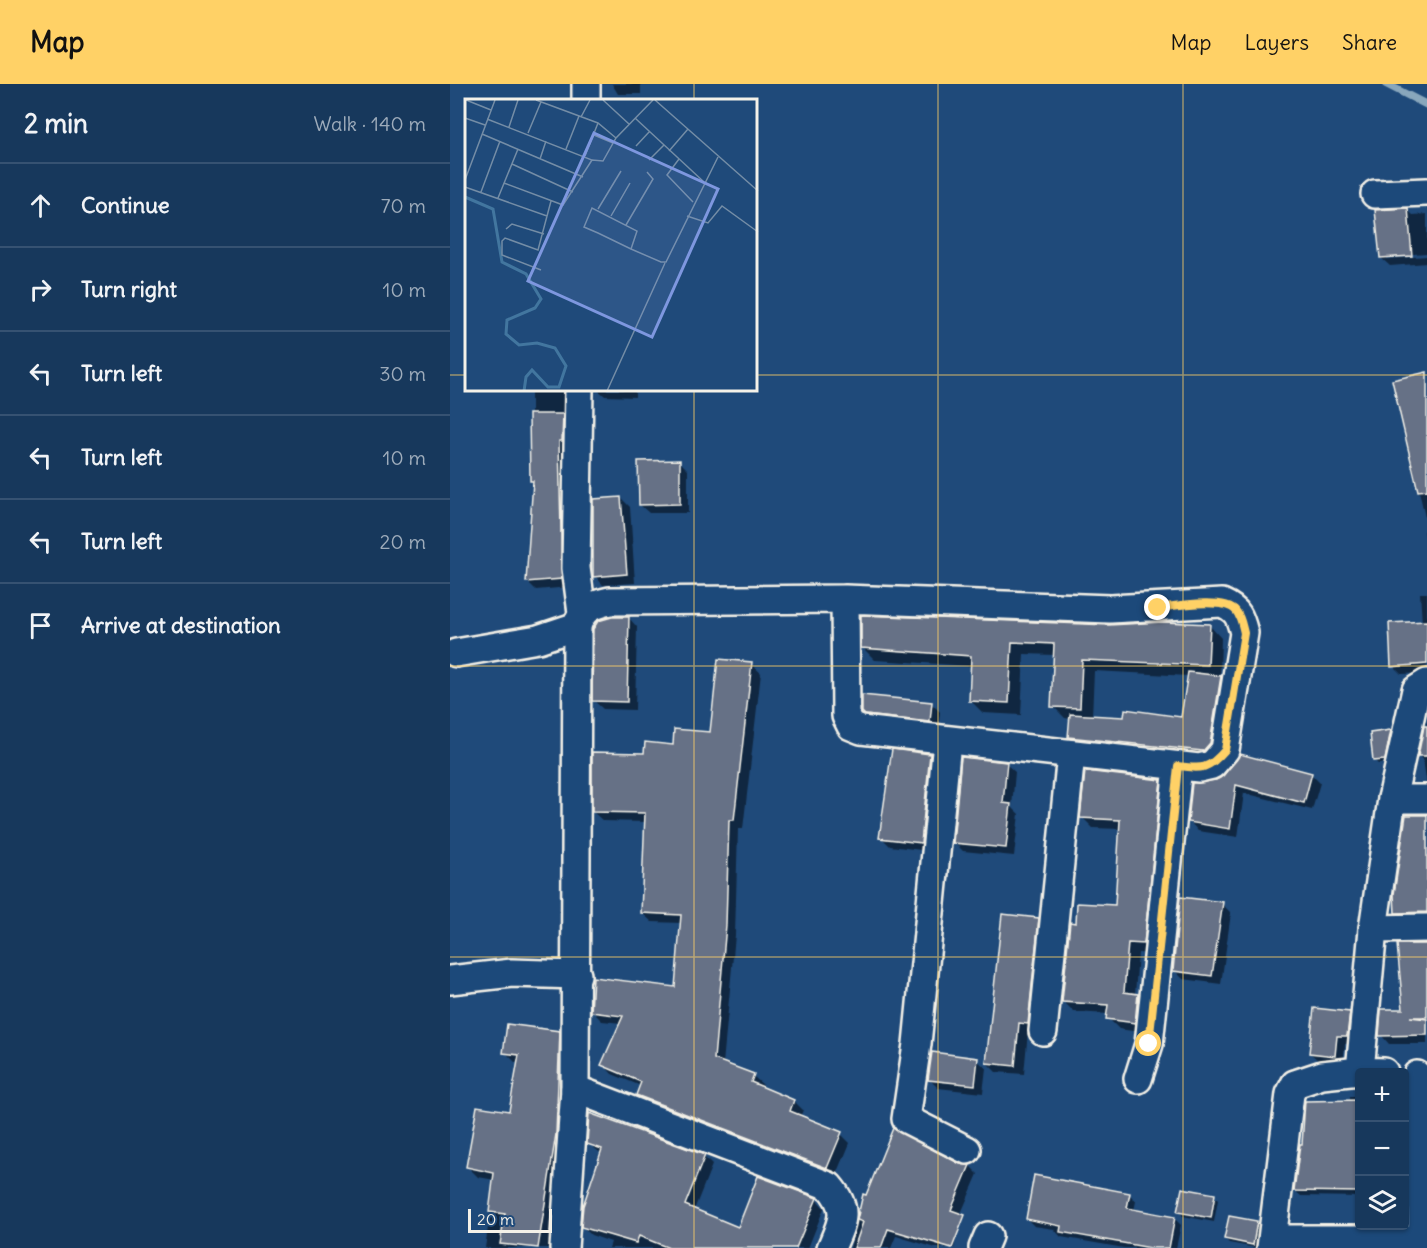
<!DOCTYPE html>
<html lang="en">
<head>
<meta charset="utf-8">
<style>
	body { margin:0; font-family:Delius,sans-serif; background:#203f62; color:#f1f3f6 }
	.controls { position:absolute; right:18px; bottom:18px; display:grid; overflow:hidden; border-radius:6px; box-shadow:0 2px 4px #0004 }
	.controls button { width:54px; height:54px; display:grid; place-items:center; padding:0; border:0; border-bottom:2px solid #365272; background:#17385c; color:#f1f3f6; font:30px sans-serif }
	.scale { position:absolute; left:18px; bottom:15px; width:84px; box-sizing:border-box; padding-left:6px; border:3px solid #f4f1e8; border-top:0; font-size:16px; line-height:21px; white-space:nowrap; color:#f4f1e8; -webkit-text-stroke:4px #1f4a7a; paint-order:stroke }
	.stop { position:absolute; width:18px; height:18px; margin:-14px; border:4px solid #ffd166; border-radius:50%; background:#fff }
	.stop.end { background:#ffd166; border-color:#fff; box-shadow:0 2px 6px #0008 }
	.list { margin:0; padding:0; list-style:none }
	h2 { display:flex; justify-content:space-between; align-items:center; height:78px; margin:0; padding:0 24px; font-size:26px }
	h2 small { font-size:20px; font-weight:400; color:#9eacbb }
	.list li { display:grid; grid-template-columns:39px 1fr auto; gap:18px; align-items:center; box-sizing:border-box; height:84px; padding:0 24px; border-top:2px solid #365272 }
	.list b { display:block; font-size:22px; white-space:nowrap }
	.list em { font-size:20px; font-style:normal; color:#9eacbb }
	.icon { flex:none; width:33px; height:33px; fill:none; stroke:currentColor; stroke-width:2; stroke-linecap:round; stroke-linejoin:round }
	.map { position:relative; flex:none; width:977px; height:1164px; overflow:hidden }
	header { display:flex; align-items:center; gap:36px; box-sizing:border-box; height:84px; padding:0 30px; background:#ffd166; color:#111 }
	header strong { font-size:28px }
	nav { display:flex; gap:33px; margin-inline-start:auto; font-size:21px }
	main { display:flex }
	aside { flex:1; background:#17385c }
	.map>svg:first-child { display:block }
	.shadow { fill:#0007; fill-rule:evenodd }
	.lines { fill:none; stroke-linecap:round; stroke-linejoin:round }
	.stream { stroke:#89a7bc; stroke-width:8 }
	.building { fill:#667186; stroke:#f4f1e8; stroke-width:1.5 }
	.minor-casing { stroke:#f4f1e8; stroke-width:32 }
	.minor { stroke:#1f4a7a; stroke-width:27 }
	.route { stroke:#ffd166; stroke-width:8 }
	.grid { fill:none; stroke:#ffd166; stroke-width:1.5; stroke-opacity:0.55 }
	.inset-river { fill:none; stroke:#42769f; stroke-width:3 }
	.inset-road { fill:none; stroke:#748da6; stroke-width:1.5 }
	.view { fill:#7e97df; fill-opacity:0.15; stroke:#7e97df; stroke-width:3 }
	.inset-edge { fill:none; stroke:#f4f1e8; stroke-width:3 }
</style>
</head>
<body>
<header>
<strong>Map</strong>
<nav><a>Map</a><a>Layers</a><a>Share</a></nav>
</header>
<main>
<aside>
<h2>2 min<small>Walk · 140 m</small></h2>
<ul class="list">
<li><svg class="icon" aria-label="ahead" viewBox="0 0 24 24"><path d="M12 20V5M6 11l6-6 6 6"/></svg><div><b>Continue</b></div><em>70 m</em></li>
<li><svg class="icon" aria-label="right" viewBox="0 0 24 24"><path d="M7 20v-9h11M14 6l5 5-5 5"/></svg><div><b>Turn right</b></div><em>10 m</em></li>
<li><svg class="icon" aria-label="left" viewBox="0 0 24 24"><path d="M17 20v-9H6M10 6l-5 5 5 5"/></svg><div><b>Turn left</b></div><em>30 m</em></li>
<li><svg class="icon" aria-label="left" viewBox="0 0 24 24"><path d="M17 20v-9H6M10 6l-5 5 5 5"/></svg><div><b>Turn left</b></div><em>10 m</em></li>
<li><svg class="icon" aria-label="left" viewBox="0 0 24 24"><path d="M17 20v-9H6M10 6l-5 5 5 5"/></svg><div><b>Turn left</b></div><em>20 m</em></li>
<li><svg class="icon" aria-label="arrive" viewBox="0 0 24 24"><path d="M6 21V4h12l-3 4 3 4H6"/></svg><div><b>Arrive at destination</b></div></li>
</ul>
</aside>
<div class="map">
<svg width="977" height="1164" viewBox="0 0 977 1164">
	<rect width="100%" height="100%" fill="#1f4a7a"/>
	<filter id="ink" filterUnits="userSpaceOnUse"><feTurbulence type="fractalNoise" baseFrequency=".0167" numOctaves="2"/><feDisplacementMap in="SourceGraphic" scale="12" xChannelSelector="R" yChannelSelector="G"/><feConvolveMatrix kernelMatrix="1 2 1 2 8 2 1 2 1" color-interpolation-filters="sRGB"/></filter>
	<g filter="url(#ink)">
		<!-- shadow -->
		<g class="shadow">
			<polygon points="162,0 191,0 191,10 168,10"/>
			<polygon points="958,126 963,131 977,130 977,169 937,172 937,175 977,172 977,179 940,182 931,174"/>
			<polygon points="977,289 977,442 944,297"/>
			<polygon points="81,306 125,306 120,503 86,506 77,497 84,399 81,396"/>
			<polygon points="148,306 185,306 185,313 155,312"/>
			<polygon points="229,377 238,386 238,429 199,429 190,421"/>
			<polygon points="171,414 180,423 185,499 153,501 145,492"/>
			<polygon points="977,446 977,463 974,447"/>
			<polygon points="970,509 977,509 977,589 951,590 943,582 972,539"/>
			<polygon points="179,534 187,543 185,626 153,625 144,617"/>
			<path d="M759,541L771,554L770,593L783,606L766,678L632,665L620,653L621,635L615,634L603,622L605,571L574,570L571,631L533,629L521,617L522,582L425,576L413,564L659,542ZM644,587L739,592L733,635L642,633Z"/>
			<polygon points="301,580 311,589 293,745 288,745 285,851 273,980 303,992 313,1001 312,1004 344,1017 353,1026 350,1033 391,1050 400,1059 386,1093 197,1020 187,1011 191,1002 162,990 153,980 172,939 152,937 143,928 226,904 232,839 202,838 192,829 196,738 153,737 143,728 196,671 261,650"/>
			<polygon points="481,619 490,628 488,646 422,636 413,628"/>
			<polygon points="977,636 977,701 973,676 969,672"/>
			<polygon points="940,648 944,652 938,679 928,680 924,676"/>
			<polygon points="479,671 488,680 479,767 440,762 431,753"/>
			<polygon points="556,680 565,688 562,723 569,730 564,772 513,767 504,758"/>
			<polygon points="861,690 870,699 862,726 794,709 788,753 748,747 740,738 743,700"/>
			<polygon points="710,697 721,708 704,870 688,869 685,911 698,922 696,949 669,945 658,934 659,930 624,928 613,917 627,840 666,823 671,745 643,744 632,733"/>
			<polygon points="977,731 977,837 955,837 946,828 957,733"/>
			<polygon points="772,820 781,829 771,900 733,895 724,886"/>
			<polygon points="588,836 597,844 586,948 578,947 574,990 546,988 537,979"/>
			<polygon points="977,860 977,960 939,960 931,951 955,927 949,862"/>
			<polygon points="899,929 908,938 906,960 895,960 893,980 869,977 860,969"/>
			<polygon points="109,948 119,958 115,1060 99,1164 35,1164 45,1096 28,1093 18,1083 61,1029 69,979 65,978 55,968"/>
			<polygon points="527,976 536,984 533,1009 488,1004 479,995"/>
			<polygon points="900,1013 910,1013 910,1113 851,1112 845,1107 900,1018"/>
			<polygon points="139,1060 254,1073 262,1081 244,1126 289,1145 366,1115 374,1124 358,1164 159,1164 161,1158 141,1151 133,1143 152,1070"/>
			<polygon points="509,1082 520,1082 528,1090 509,1134 511,1136 504,1164 486,1164 446,1152 441,1164 400,1164 414,1112"/>
			<polygon points="679,1110 686,1117 684,1127 724,1134 731,1141 726,1164 674,1164 611,1153 604,1145 584,1142 577,1135"/>
			<polygon points="764,1112 768,1116 764,1138 733,1132 729,1128"/>
			<polygon points="806,1138 810,1142 806,1164 779,1159 775,1155"/>
		</g>
		<g class="lines">
			<!-- stream -->
			<polyline class="stream" points="936,0 977,21"/>
		</g>
		<!-- building -->
		<g class="building">
			<polygon points="958,124 962,172 930,174 925,126"/>
			<polygon points="977,288 977,406 968,407 942,296"/>
			<polygon points="79,330 113,330 112,357 109,357 112,495 76,498 83,397 80,397"/>
			<polygon points="230,376 230,420 189,421 188,377"/>
			<polygon points="171,413 177,490 143,493 143,415"/>
			<polygon points="411,531 659,541 713,538 760,540 758,581 632,576 630,624 601,623 604,560 562,558 559,619 519,617 521,572 411,564"/>
			<polygon points="162,533 179,533 177,618 142,617 143,545 148,537"/>
			<polygon points="977,537 977,580 941,583 939,539"/>
			<polygon points="268,575 302,578 284,736 279,736 276,841 264,975 304,990 301,998 344,1016 340,1027 392,1048 377,1084 186,1011 191,998 151,981 173,932 141,928 143,893 225,903 231,831 191,829 195,729 142,728 142,668 194,669 195,658 223,661 224,645 260,648"/>
			<polygon points="738,588 771,592 760,659 753,667 618,653 620,630 674,633 675,625 731,633"/>
			<polygon points="412,611 482,618 480,638 415,631 412,628"/>
			<polygon points="974,642 977,642 977,672 968,672"/>
			<polygon points="941,646 935,676 923,677 920,649"/>
			<polygon points="442,665 480,670 471,759 429,754"/>
			<polygon points="790,670 862,689 854,719 786,701 780,745 738,738 742,699 766,696 773,692"/>
			<polygon points="511,673 557,678 553,719 561,720 556,764 503,759"/>
			<polygon points="635,687 711,696 694,860 678,859 674,908 688,910 685,939 656,935 658,921 612,918 620,838 626,839 627,819 665,821 670,736 630,734"/>
			<polygon points="956,731 977,731 977,828 945,829 944,810"/>
			<polygon points="730,813 773,818 762,892 723,887"/>
			<polygon points="552,830 589,834 578,940 569,939 565,982 536,979"/>
			<polygon points="947,860 977,860 977,933 960,933 977,935 977,951 929,952 931,925 953,925"/>
			<polygon points="864,924 900,928 897,952 887,952 885,972 859,969"/>
			<polygon points="57,940 110,947 106,1050 88,1164 50,1160 55,1130 39,1128 44,1089 16,1083 27,1022 59,1027 69,971 53,969"/>
			<polygon points="482,968 528,974 525,1001 478,996"/>
			<polygon points="909,1016 909,1059 907,1059 908,1108 844,1107 850,1060 852,1060 855,1017"/>
			<polygon points="139,1029 255,1071 235,1121 288,1143 308,1092 367,1114 346,1164 219,1164 189,1152 186,1159 131,1143 133,1122 152,1065 137,1060"/>
			<polygon points="443,1044 510,1080 520,1081 501,1126 515,1131 502,1164 438,1145 431,1164 404,1164 413,1138 407,1136 413,1110 416,1111"/>
			<polygon points="584,1091 680,1109 677,1124 725,1133 719,1164 701,1164 610,1148 611,1142 576,1135"/>
			<polygon points="732,1104 765,1110 761,1134 727,1128"/>
			<polygon points="779,1132 807,1137 803,1161 774,1155"/>
		</g>
		<g class="lines">
			<!-- minor casing -->
			<g class="minor-casing">
				<g id="minor">
					<polyline points="136,16 136,0"/>
					<polyline points="925,110 977,108"/>
					<polyline points="129,306 126,484 132,529"/>
					<polyline points="6,569 88,555 127,542"/>
					<polyline points="497,658 467,960 456,1035 517,1066"/>
					<polyline points="942,715 977,715"/>
					<polyline points="923,845 977,844"/>
					<polyline points="0,896 62,889 127,891"/>
					<polyline points="593,947 621,670"/>
					<polyline points="934,988 910,987 923,845 942,715 966,606 977,599"/>
					<polyline points="967,991 973,1164"/>
					<polyline points="688,995 699,960 728,682"/>
					<path d="M125,1005L379,1102C400,1126 392,1138 381,1164"/>
					<polyline points="823,1155 973,1155"/>
					<path d="M114,1164L125,1005L127,542C133,524 141,521 160,517L395,515L660,525L772,519C788,526 790,533 794,549L775,666L762,681L749,684L411,646L401,642L396,632L395,515"/>
					<polyline points="533,1164 538,1152"/>
					<polyline points="821,1164 840,1010 845,1000 872,991 910,987"/>
				</g>
			</g>
			<!-- minor -->
			<use href="#minor" class="minor"/>
		</g>
	</g>
	<g class="lines" filter="url(#ink)">
		<!-- route -->
		<path class="route" d="M699,960L728,682C752,685 758,686 775,666L794,549C792,541 791,533 786,527C775,513 725,522 708,524"/>
	</g>
	<!-- grid -->
	<path class="grid" d="M244,0V16M488,0V1164M733,0V1164M0,291H16M306,291H977M244,306V1164M0,582H977M0,873H977"/>
	<!-- overview -->
	<g transform="translate(15 15)">
		<rect width="292" height="292" fill="#1f4a7a"/>
		<path class="inset-river" d="M0,98L28,110L37,163L61,175L76,200L70,209L42,221L41,235L54,246L72,244L90,249L101,267L94,288H83L67,271L61,278L59,292"/>
		<path class="inset-road" d="M1,1L26,11M71,1L133,24L151,39M138,1L164,25M190,1L293,92M116,18L125,1M0,19L20,26M170,19L239,83M22,20L127,61L98,106L39,84M44,28L53,1M63,34L76,3M17,35L118,78M129,36L148,44M171,47L185,32M101,50L114,17M204,52L223,30M120,57L133,24M75,60L81,42M214,60L202,76L228,103M127,61L138,62L151,39L188,1M184,61L199,46M47,65L108,93M0,81L30,1M0,88L82,117M16,93L35,42M33,99L53,50M133,110L156,72M146,117L165,84M222,117L243,124L257,107L293,133M161,126L188,80L182,73M41,130L47,125L79,135M166,150L172,132L127,109L119,128L133,134L166,150L196,163H201L253,58M76,171L37,156V142L40,139L73,151L86,102M142,292L200,164"/>
		<path class="view" d="M129,34L253,90L187,238L63,182Z"/>
		<rect width="292" height="292" class="inset-edge"/>
	</g>
</svg>
<div class="controls">
<button>+</button>
<button>−</button>
<button><svg class="icon" aria-label="layers" viewBox="0 0 24 24"><path d="M12 4l9 5-9 5-9-5zM3 14l9 5 9-5"/></svg></button>
</div>
<div class="scale">20 m</div>
<div class="stop" style="left:699px;top:960px"></div>
<div class="stop end" style="left:708px;top:524px"></div>
</div>
</main>
</body>
</html>
